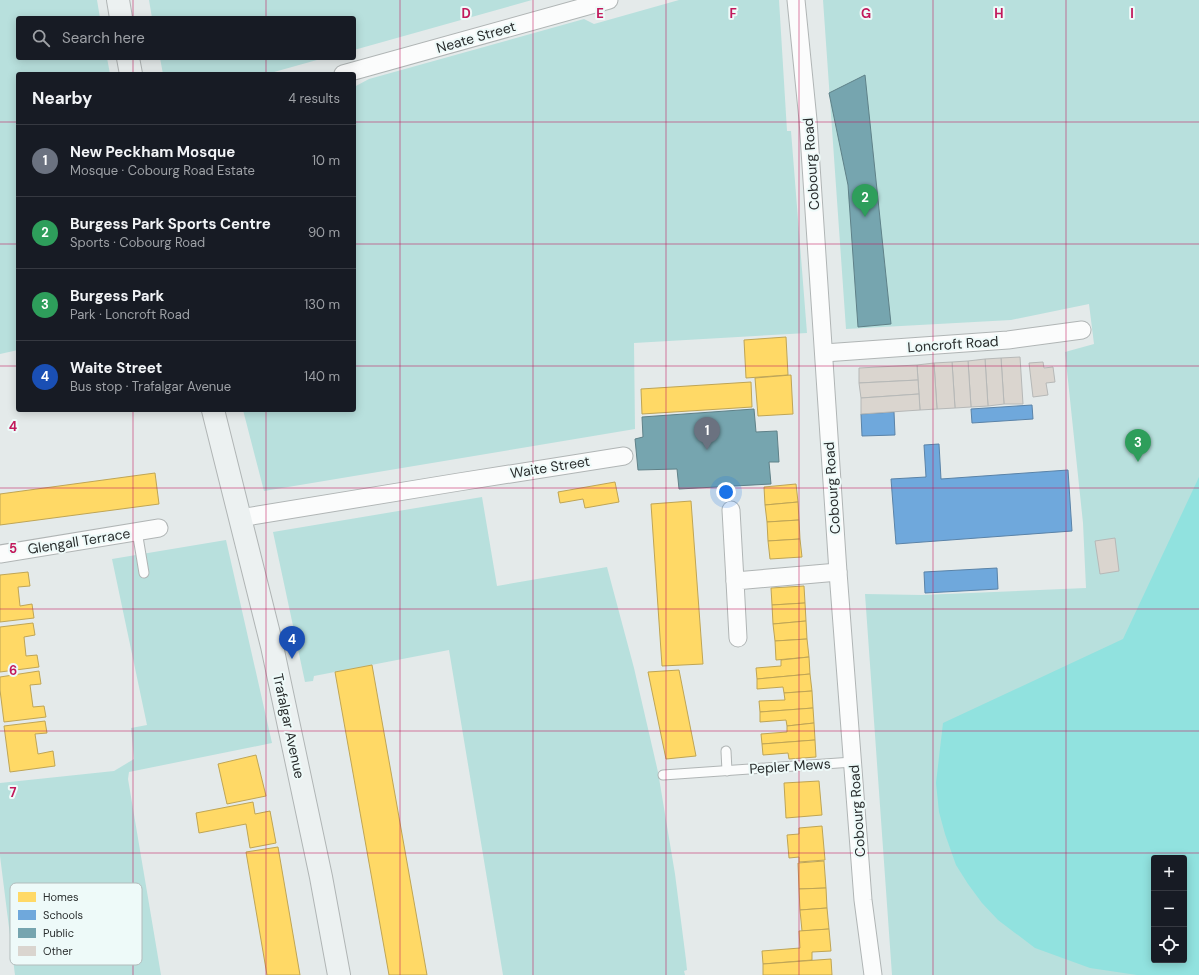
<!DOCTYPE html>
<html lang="en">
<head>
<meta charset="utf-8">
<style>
	body { margin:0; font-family:"DM Sans",sans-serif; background:#242831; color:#f1f3f6 }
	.controls { position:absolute; right:12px; bottom:12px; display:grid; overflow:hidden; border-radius:4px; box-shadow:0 2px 10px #0003 }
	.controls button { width:36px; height:36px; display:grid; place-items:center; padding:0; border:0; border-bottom:1px solid #363941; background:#171b24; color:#f1f3f6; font:20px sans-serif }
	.you { position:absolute; left:726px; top:492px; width:14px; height:14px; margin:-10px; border:3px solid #fff; border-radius:50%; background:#1a73e8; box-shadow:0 0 0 6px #1a73e833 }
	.badge { display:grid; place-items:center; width:26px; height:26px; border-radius:50%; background:#2563eb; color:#fff; font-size:13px; font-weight:700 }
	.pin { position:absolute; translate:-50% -33px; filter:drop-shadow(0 1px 2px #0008) }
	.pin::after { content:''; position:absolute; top:21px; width:14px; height:12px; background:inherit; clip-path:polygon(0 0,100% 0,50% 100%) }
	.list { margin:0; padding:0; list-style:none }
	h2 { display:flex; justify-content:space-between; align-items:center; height:52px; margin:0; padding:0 16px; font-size:17px }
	h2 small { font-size:13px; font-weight:400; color:#9ea1a6 }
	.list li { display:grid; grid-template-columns:26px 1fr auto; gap:12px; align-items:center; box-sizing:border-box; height:72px; padding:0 16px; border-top:1px solid #363941 }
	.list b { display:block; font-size:15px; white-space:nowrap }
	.list p { margin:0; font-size:13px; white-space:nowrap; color:#9ea1a6 }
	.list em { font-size:13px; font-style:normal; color:#9ea1a6 }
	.icon { flex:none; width:22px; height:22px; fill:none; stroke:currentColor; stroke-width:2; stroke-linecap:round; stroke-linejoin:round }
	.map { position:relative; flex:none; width:1199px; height:975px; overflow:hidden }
	.search { position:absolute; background:#171b24; box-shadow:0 2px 10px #0003; left:16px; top:16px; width:340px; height:44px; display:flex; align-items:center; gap:10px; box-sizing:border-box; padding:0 14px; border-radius:4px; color:#9ea1a6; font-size:15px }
	.panel { position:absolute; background:#171b24; box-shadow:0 2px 10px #0003; left:16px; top:72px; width:340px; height:340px; border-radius:4px }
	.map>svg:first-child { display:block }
	.green { fill:#b8e0dd; fill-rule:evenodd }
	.water { fill:#91e2df; fill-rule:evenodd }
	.homes { fill:#ffd966; stroke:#bfa555 }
	.schools { fill:#6fa8dc; stroke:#5a83a8 }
	.public { fill:#76a5af; stroke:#5f8188 }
	.building { fill:#dad5cf; stroke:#b6b8b7 }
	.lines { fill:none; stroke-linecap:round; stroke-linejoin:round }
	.lane-casing { stroke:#b0b5b5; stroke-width:11 }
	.street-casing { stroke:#b0b5b5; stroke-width:19 }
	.secondary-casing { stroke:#b0b5b5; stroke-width:24 }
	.lane { stroke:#fbfcfc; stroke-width:9 }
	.street { stroke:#fbfcfc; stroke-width:17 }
	.secondary { stroke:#ecf1f1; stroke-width:22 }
	.grid { fill:none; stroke:#c2185b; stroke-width:1; stroke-opacity:0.55 }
	.labels { text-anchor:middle; stroke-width:4; stroke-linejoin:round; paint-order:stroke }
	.street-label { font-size:14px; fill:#292d2d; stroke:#eefaf9 }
	.key { fill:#eefaf9; stroke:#b3bcbc; stroke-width:1 }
	.key-label { font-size:11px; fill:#292d2d }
	.grid-label { font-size:13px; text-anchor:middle; font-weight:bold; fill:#c2185b; stroke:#eefaf9; stroke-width:4; stroke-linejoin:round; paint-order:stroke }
</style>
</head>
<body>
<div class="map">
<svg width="1199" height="975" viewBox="0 0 1199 975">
	<rect width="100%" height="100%" fill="#e4eaea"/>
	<!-- green -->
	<g class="green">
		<polygon points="0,0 97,0 100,18 18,18 18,58 107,58 110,74 18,74 18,350 0,354"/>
		<polygon points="149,0 532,0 354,50 354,18 152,18"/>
		<polygon points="679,0 779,0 787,131 791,131 807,333 634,343 635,429 264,491 243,410 354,410 354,87 369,79 584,19 594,24"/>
		<path d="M823,0H1199V975H892L865,594L922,595L1086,588L1083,523L1065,352L1094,344L1089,304L1011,320L846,329ZM1154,858H1184V960H1154Z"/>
		<polygon points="160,58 324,58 267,74 163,74"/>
		<polygon points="482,497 497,586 607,567 634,668 658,772 675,874 686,960 687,970 684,971 685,975 503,975 449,650 314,676 313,681 305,682 273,532"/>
		<polygon points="226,540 272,743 129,772 128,779 161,975 15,975 0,856 0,783 114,771 134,759 131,728 147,725 112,559"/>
	</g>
	<!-- water -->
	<path class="water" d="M1199,477V975H1137L1090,968L1035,948L998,920L982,903L968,884L956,865L945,834L939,812L936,783L943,723L1123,639ZM1154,858H1184V960H1154Z"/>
	<!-- homes -->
	<g class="homes">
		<polygon points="786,337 788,375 746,378 744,340"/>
		<polygon points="791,375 793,414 758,416 755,378"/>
		<polygon points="751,382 752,407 642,414 641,389"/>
		<polygon points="155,473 159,504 0,525 0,494"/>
		<polygon points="615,482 619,502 585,508 583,499 560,503 558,492"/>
		<polygon points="796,484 798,502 765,505 764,487"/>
		<polygon points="691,501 703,664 662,666 651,504"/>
		<polygon points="798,502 799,520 767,522 765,505"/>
		<polygon points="799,520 800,539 768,541 767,522"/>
		<polygon points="800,539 802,557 770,559 768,541"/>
		<polygon points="28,572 30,586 18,587 20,606 32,604 34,618 0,622 0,575"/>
		<polygon points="804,586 805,603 772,605 771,588"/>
		<polygon points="805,603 806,621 773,624 772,605"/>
		<polygon points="806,621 807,639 775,641 773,624"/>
		<polygon points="33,623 35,635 24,637 26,656 37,655 39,667 0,672 0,627"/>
		<polygon points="807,639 809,657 776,660 775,641"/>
		<polygon points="809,657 810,674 757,679 756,668 781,666 781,660"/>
		<polygon points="372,665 427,975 389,975 335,672"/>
		<polygon points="679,670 696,756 666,759 648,672"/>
		<polygon points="39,671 41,684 30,685 33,707 44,706 46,717 4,722 0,690 0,677"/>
		<polygon points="810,674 812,691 784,693 783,687 757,689 757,679"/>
		<polygon points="812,691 813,708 760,712 759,701 785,700 784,693"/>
		<polygon points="813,708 814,723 787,726 786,720 760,722 760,712"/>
		<polygon points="45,721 47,733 35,734 38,754 53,751 55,766 10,772 4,726"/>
		<polygon points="814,723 815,740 762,744 761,734 787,732 787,726"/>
		<polygon points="815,740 816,757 789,759 788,753 763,755 762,744"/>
		<polygon points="256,755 266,796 227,804 218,764"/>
		<polygon points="819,781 822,815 786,818 784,783"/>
		<polygon points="253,802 255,814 270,811 276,843 250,848 246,824 199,833 196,813"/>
		<polygon points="822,826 825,860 799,862 799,857 789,858 787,835 799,834 799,828"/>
		<polygon points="278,847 300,975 267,975 246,852"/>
		<polygon points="824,861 826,888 799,889 798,863"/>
		<polygon points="826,888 827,908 800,910 799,889"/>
		<polygon points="827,908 829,929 802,931 800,910"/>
		<polygon points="829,929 831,951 812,952 812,960 763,964 762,951 800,948 799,931"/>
		<polygon points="831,959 832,975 763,975 763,964"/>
	</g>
	<!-- schools -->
	<g class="schools">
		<polygon points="1032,405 1033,419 972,423 971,409"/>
		<polygon points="894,412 895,435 862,436 861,414"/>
		<polygon points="939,444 941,479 1068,470 1072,531 896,544 891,479 926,477 924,445"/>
		<polygon points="997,568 998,589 925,593 924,572"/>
	</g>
	<!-- public -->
	<g class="public">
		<polygon points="865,75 891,324 858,327 848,185 829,93"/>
		<polygon points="754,409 756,432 777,431 779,462 769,462 771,484 679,489 677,469 638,470 635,439 643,437 642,417"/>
	</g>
	<!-- building -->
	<g class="building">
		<polygon points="1020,357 1023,404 1004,404 1001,358"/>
		<polygon points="1001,358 1004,404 988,406 985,359"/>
		<polygon points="985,359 988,406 971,407 968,361"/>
		<polygon points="968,361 971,407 955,408 952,362"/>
		<polygon points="952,362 955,408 937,409 934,363"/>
		<polygon points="1043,362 1044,368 1053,367 1055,382 1046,383 1048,395 1033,397 1029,363"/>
		<polygon points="934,363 937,409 920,410 917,365"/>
		<polygon points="917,365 918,380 859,383 859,368"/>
		<polygon points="918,380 919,394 861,398 859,383"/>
		<polygon points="919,394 920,410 861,414 861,398"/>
		<polygon points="1115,538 1119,571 1100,574 1095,541"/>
	</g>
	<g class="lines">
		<!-- lane casing -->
		<g class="lane-casing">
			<g id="lane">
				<polyline points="137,531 144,573"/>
				<polyline points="726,751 727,771"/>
				<polyline points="663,775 853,762"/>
			</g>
		</g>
		<!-- street casing -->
		<g class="street-casing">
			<g id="street">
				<polyline points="796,0 808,120 838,572 863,900 873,975"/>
				<polyline points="343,74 609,0"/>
				<polyline points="824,353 1008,340 1082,330"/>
				<polyline points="731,510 735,581"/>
				<polyline points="240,518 459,482 624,456"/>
				<polyline points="0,554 159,528"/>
				<polyline points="738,638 735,581 838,572"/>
			</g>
		</g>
		<!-- secondary casing -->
		<g class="secondary-casing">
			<g id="secondary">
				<polyline points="118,0 121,18"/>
				<polyline points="128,58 131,74"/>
				<polyline points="213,410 272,646 321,877 339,975"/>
			</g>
		</g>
		<!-- lane -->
		<use href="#lane" class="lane"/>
		<!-- street -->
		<use href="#street" class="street"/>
		<!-- secondary -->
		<use href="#secondary" class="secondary"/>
	</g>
	<!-- grid -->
	<path class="grid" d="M133,0V18M266,0V18M400,0V975M533,0V975M666,0V975M799,0V975M933,0V975M1066,0V975M133,58V74M266,58V74M0,122H18M354,122H1199M0,244H18M354,244H1199M0,366H18M354,366H1199M133,410V975M266,410V975M0,488H1199M0,609H1199M0,731H1199M0,853H1199"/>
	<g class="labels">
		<!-- street labels -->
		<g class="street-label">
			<text transform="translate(476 37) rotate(-16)" y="5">Neate Street</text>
			<text transform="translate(811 164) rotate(-94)" y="5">Cobourg Road</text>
			<text transform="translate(953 344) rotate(-4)" y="5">Loncroft Road</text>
			<text transform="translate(550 467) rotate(-9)" y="5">Waite Street</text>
			<text transform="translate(832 488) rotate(-94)" y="5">Cobourg Road</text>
			<text transform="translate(79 541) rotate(-9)" y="5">Glengall Terrace</text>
			<text transform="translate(289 726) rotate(78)" y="5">Trafalgar Avenue</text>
			<text transform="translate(790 766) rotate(-4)" y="5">Pepler Mews</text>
			<text transform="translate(857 811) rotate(-94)" y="5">Cobourg Road</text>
		</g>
	</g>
	<!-- legend -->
	<rect x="10" y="883" width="132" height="82" rx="6" class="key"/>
	<rect x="18" y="892" width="18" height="10" fill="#ffd966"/>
	<rect x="18" y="910" width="18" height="10" fill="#6fa8dc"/>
	<rect x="18" y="928" width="18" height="10" fill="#76a5af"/>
	<rect x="18" y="946" width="18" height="10" fill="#dad5cf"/>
	<g class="key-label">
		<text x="43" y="901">Homes</text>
		<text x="43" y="919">Schools</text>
		<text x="43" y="937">Public</text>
		<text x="43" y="955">Other</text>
	</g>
	<g class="grid-label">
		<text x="466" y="18">D</text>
		<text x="600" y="18">E</text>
		<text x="733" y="18">F</text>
		<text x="866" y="18">G</text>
		<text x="999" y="18">H</text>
		<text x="1132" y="18">I</text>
		<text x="13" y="431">4</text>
		<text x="13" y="553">5</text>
		<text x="13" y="675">6</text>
		<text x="13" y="797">7</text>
	</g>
</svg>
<div class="controls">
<button>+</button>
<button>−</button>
<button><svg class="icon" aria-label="locate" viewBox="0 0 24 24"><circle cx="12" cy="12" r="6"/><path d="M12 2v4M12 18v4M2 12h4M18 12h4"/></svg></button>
</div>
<div class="you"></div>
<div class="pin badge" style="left:707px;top:450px;background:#6b7280">1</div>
<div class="pin badge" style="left:865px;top:217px;background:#2e9e5b">2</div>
<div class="pin badge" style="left:1138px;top:462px;background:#2e9e5b">3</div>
<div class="pin badge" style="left:292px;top:659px;background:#1a4fb4">4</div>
<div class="search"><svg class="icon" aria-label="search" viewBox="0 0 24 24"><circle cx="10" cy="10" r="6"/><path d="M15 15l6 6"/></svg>Search here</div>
<section class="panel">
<h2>Nearby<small>4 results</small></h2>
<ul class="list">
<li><span class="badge" style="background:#6b7280">1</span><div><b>New Peckham Mosque</b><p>Mosque · Cobourg Road Estate</p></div><em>10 m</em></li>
<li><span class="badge" style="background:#2e9e5b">2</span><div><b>Burgess Park Sports Centre</b><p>Sports · Cobourg Road</p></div><em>90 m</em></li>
<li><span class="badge" style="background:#2e9e5b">3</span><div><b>Burgess Park</b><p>Park · Loncroft Road</p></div><em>130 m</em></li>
<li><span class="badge" style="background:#1a4fb4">4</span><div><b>Waite Street</b><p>Bus stop · Trafalgar Avenue</p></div><em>140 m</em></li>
</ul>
</section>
</div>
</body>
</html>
